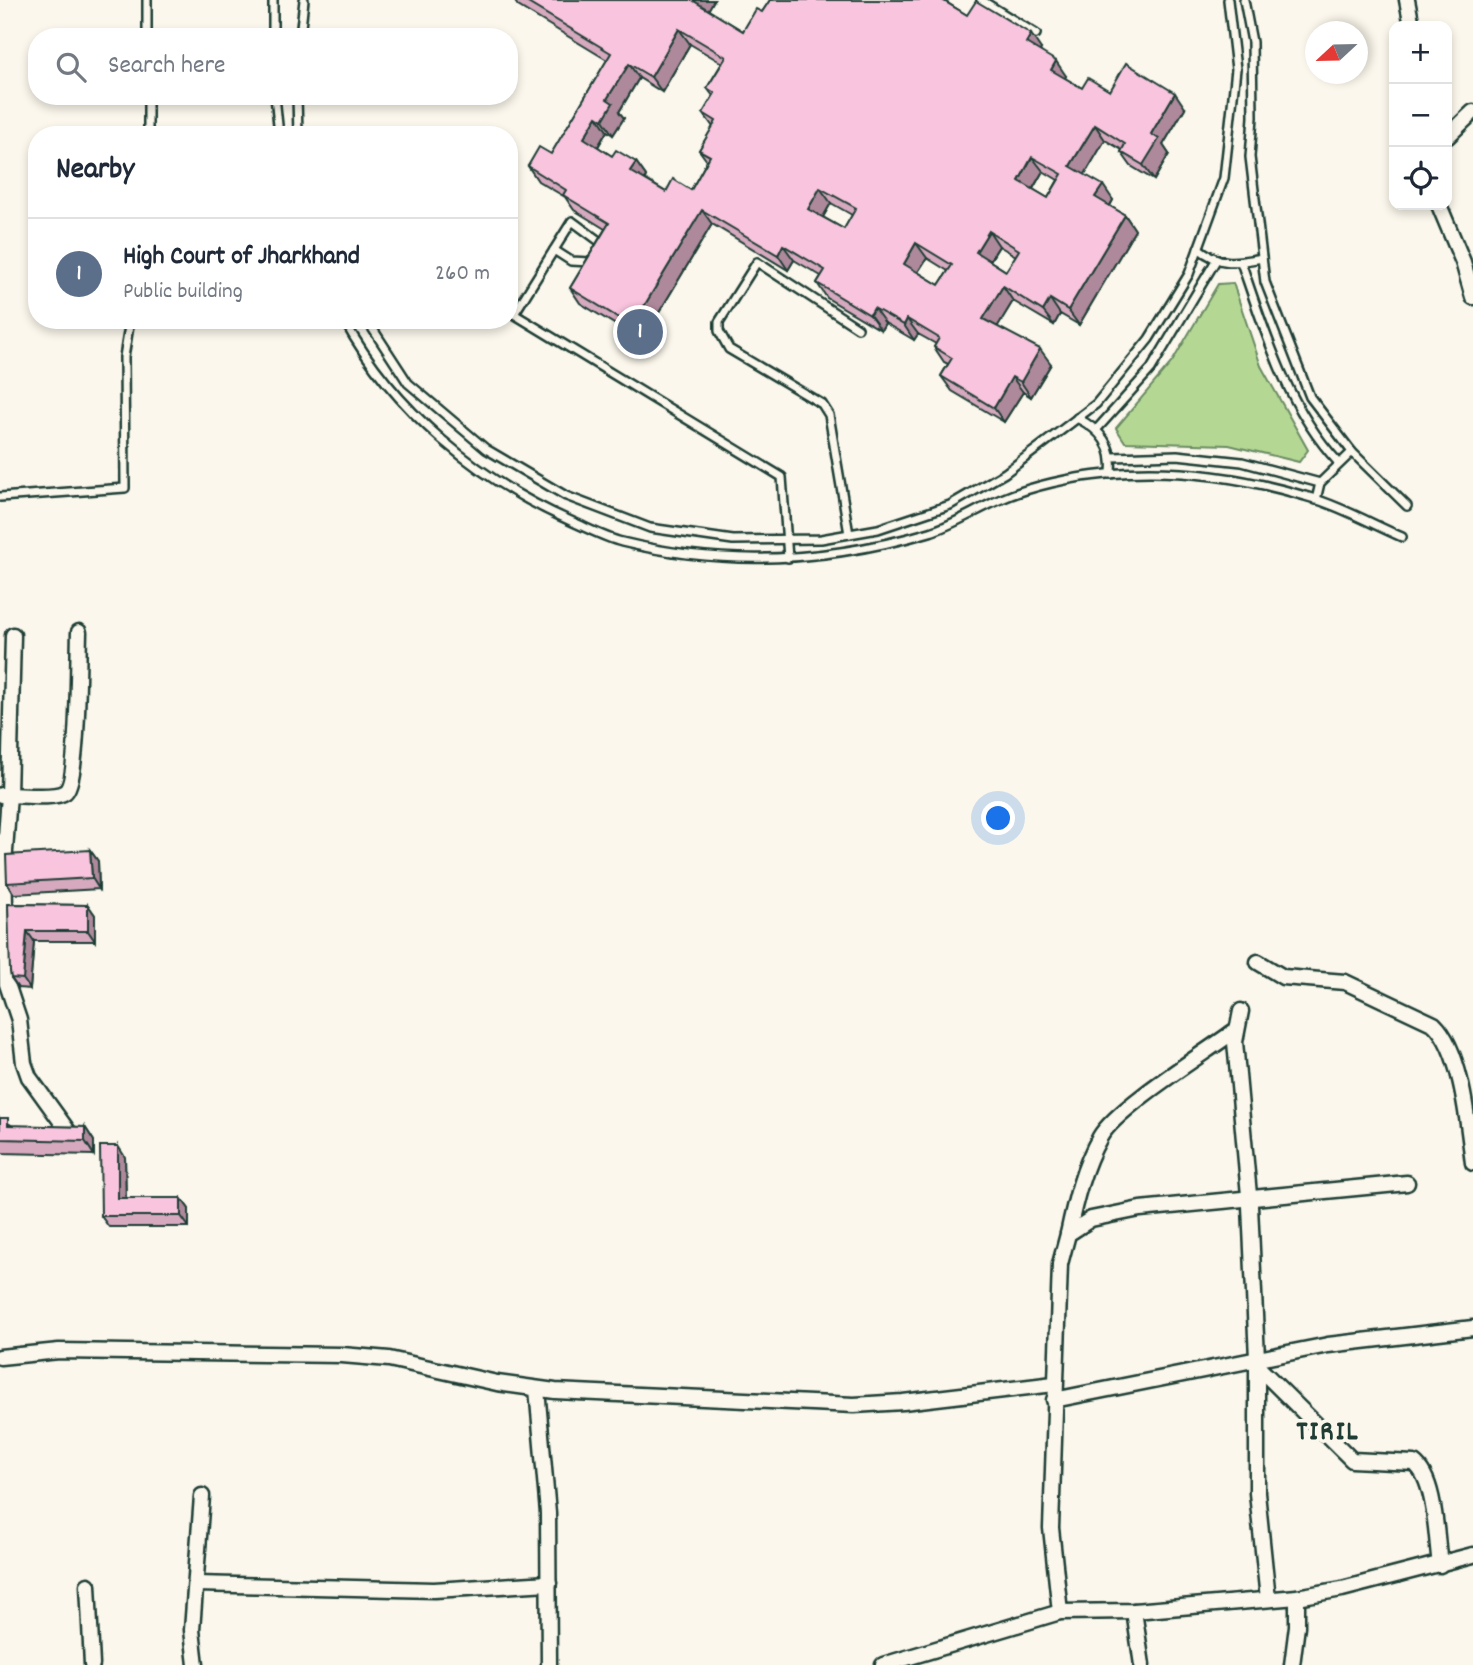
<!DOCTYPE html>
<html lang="en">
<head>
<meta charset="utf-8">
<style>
	body { margin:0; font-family:Dekko,sans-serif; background:#f6f6f7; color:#1f2937 }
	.controls { position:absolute; right:21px; top:21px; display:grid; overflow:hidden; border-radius:14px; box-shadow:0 4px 10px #0003 }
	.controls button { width:63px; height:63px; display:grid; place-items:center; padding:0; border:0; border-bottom:2px solid #e0e1e3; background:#fff; color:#1f2937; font:35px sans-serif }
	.compass { position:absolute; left:1305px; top:21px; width:63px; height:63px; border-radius:50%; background:#fff; box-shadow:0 4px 10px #0003; rotate:248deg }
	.you { position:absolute; left:999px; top:819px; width:24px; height:24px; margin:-18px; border:5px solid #fff; border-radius:50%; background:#1a73e8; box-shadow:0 0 0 10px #1a73e833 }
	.badge { display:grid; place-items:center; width:46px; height:46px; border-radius:50%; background:#1f6fb2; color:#fff; font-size:23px; font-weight:700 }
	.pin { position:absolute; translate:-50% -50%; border:4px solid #fff; box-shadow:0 2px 7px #0006 }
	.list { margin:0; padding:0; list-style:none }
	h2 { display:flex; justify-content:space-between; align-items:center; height:91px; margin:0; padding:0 28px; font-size:30px }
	h2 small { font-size:23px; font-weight:400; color:#747a83 }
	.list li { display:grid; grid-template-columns:46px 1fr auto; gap:21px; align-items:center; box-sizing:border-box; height:112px; padding:0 28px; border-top:2px solid #e0e1e3 }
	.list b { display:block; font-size:26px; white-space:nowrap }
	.list p { margin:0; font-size:23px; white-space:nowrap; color:#747a83 }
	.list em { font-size:23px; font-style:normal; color:#747a83 }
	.icon { flex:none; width:38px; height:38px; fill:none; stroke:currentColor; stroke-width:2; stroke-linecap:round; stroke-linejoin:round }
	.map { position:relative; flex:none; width:1473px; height:1665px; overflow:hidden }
	.search { position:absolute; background:#fff; box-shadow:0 4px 10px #0003; left:28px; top:28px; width:490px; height:77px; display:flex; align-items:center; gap:18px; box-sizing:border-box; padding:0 24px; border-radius:28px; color:#747a83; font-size:26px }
	.panel { position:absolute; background:#fff; box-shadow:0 4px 10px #0003; left:28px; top:126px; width:490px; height:203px; border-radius:28px }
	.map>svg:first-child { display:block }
	.green { fill:#b4d893; stroke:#6a8a64; stroke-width:2 }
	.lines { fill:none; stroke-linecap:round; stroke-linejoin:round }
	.lane-casing { stroke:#1f3d34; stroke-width:12 }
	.street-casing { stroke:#1f3d34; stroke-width:19 }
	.lane { stroke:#fbf7ec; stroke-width:7 }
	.street { stroke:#fbf7ec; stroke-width:14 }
	.wall { fill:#d6a9bf; stroke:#1f3d34; stroke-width:2; fill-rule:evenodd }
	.shaded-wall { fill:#ae899b; stroke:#1f3d34; stroke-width:2 }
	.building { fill:#f9c4de; stroke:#1f3d34; stroke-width:2; fill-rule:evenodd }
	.labels { text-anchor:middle; stroke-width:7; stroke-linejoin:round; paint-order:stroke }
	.district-label { font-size:28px; font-weight:bold; letter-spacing:2px; fill:#1f3d34; stroke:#fbf7ec }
</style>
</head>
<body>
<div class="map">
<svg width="1473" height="1665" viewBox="0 0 1473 1665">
	<rect width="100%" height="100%" fill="#fbf7ec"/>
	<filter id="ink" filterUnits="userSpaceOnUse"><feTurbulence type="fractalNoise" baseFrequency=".0143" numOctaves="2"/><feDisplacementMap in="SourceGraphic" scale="14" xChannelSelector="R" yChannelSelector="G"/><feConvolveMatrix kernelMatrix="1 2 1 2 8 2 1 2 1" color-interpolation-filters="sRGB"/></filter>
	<g filter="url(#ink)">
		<!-- green -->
		<polygon class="green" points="1233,283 1261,366 1308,450 1299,462 1229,445 1125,442 1116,428 1172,362 1218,284"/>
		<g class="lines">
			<!-- lane casing -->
			<g class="lane-casing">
				<g id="lane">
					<polyline points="147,0 147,37"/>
					<polyline points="981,0 1036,34"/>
					<polyline points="1244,0 1252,42 1253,117 1250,157 1265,282 1310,397 1352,452 1407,506"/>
					<polyline points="273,37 273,0"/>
					<polyline points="300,37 304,0"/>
					<polyline points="148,96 148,135"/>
					<polyline points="275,96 279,135"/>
					<polyline points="297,96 298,135"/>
					<path d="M1198,248C1221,266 1234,263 1262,258"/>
					<polyline points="554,250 571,261 591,262 592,259"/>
					<path d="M1241,262C1265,332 1287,407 1338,462"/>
					<polyline points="509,311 782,477 788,558"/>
					<polyline points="514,314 572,221 603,244"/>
					<path d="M344,320C394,411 479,481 573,522C589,529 606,538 622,542C724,567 829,562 930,532C953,525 976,510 999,500C1031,486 1072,477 1107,474C1173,468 1242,477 1305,496C1338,505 1370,523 1402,537"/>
					<polyline points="367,320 408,383 486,449 566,496 650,528 733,540 821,539 878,529 950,505 1005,473 1096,404 1149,339 1189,274 1224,178 1236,69 1228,0"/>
					<path d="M1077,418C1101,430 1114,446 1111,474"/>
					<polyline points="1097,429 1151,369 1215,262"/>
					<polyline points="1113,457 1177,455 1242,462 1320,483"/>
					<polyline points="0,497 125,488 124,357 130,320"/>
					<polyline points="1316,500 1320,483 1352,452"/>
					<polyline points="849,534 829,415 822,404 729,349 719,331 719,322 757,262 858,328"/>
				</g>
			</g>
			<!-- street casing -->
			<g class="street-casing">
				<g id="street">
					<polyline points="1407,0 1412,26"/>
					<polyline points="1447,137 1473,112"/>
					<polyline points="1439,205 1463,262 1473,297"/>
					<polyline points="13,635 9,795 4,865 7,984 19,1020 24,1063 29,1077 68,1131"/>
					<path d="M1,795C16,794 54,800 65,792C79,782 78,656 79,632"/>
					<path d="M1258,962L1283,977L1345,982L1434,1024C1462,1051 1468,1125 1473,1163"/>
					<polyline points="1241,1011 1235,1042 1250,1206 1257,1358 1257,1493 1268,1599"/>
					<path d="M1068,1234C1075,1201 1083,1167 1100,1137C1116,1108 1205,1053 1236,1030"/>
					<polyline points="0,1357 59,1351 342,1355 389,1359 497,1383 555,1391 854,1405 903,1402 1054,1384"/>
					<path d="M1257,1366L1352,1460L1414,1463C1436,1479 1436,1538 1440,1565"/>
					<polyline points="537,1389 548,1513 549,1665"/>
					<polyline points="1054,1400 1328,1345 1473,1328"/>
					<polyline points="197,1584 434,1590 549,1583"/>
					<polyline points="88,1585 92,1665"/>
					<polyline points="1134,1611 1142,1665"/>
					<polyline points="1060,1612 1051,1528 1060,1264 1068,1234 1091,1219 1140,1209 1407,1183"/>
					<polyline points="196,1665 192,1630 202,1496"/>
					<polyline points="883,1665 1060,1612 1134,1611 1297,1597 1342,1589 1473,1555"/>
					<polyline points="1292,1665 1297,1626 1297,1597"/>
				</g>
			</g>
			<!-- lane -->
			<use href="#lane" class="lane"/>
			<!-- street -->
			<use href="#street" class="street"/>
		</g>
		<!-- wall -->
		<g class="wall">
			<path d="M514,0H714L708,10L743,31L762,12L770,0H947L946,2L967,15L1041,49L1040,51L1066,76L1065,78L1082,88L1110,91L1185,108L1163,145L1169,154L1154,180L1131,166L1121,152L1122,150L1105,140L1084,175L1113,200L1110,206L1125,215L1135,230L1079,325L1060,314L1054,325L1013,301L997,327L1051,364L1031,397L1023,392L1004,422L952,391L941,376L948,364L944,362L934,347L936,344L918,334L914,340L885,323L881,330L827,298L817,283L821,276L794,260L788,270L712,224L642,341L580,303L570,288L605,229L574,210L565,197L538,181L528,166L551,154L607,60L518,6ZM690,44L722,63L707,88L713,96L703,113L713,127L699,150L707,161L691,190L666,192L645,179L646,176L636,162L612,156L598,147L607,131L613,135L624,118L619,112L639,78L662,92ZM1043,171L1058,180L1048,198L1033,189ZM831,203L852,215L844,229L823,217ZM999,246L1016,256L1006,271L990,261ZM927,258L948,271L939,285L918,272Z"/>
			<polygon points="90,850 98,861 99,889 14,894 7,883"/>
			<polygon points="8,904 88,905 95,915 95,941 34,941 30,989 18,988 11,978"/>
			<polygon points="0,1118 13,1126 85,1127 94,1141 94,1155 0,1153"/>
			<polygon points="125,1157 126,1198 181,1198 189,1209 189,1227 109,1227 101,1216"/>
		</g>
		<!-- shaded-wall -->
		<g class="shaded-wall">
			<polygon points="695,0 714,0 705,16 694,1"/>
			<polygon points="679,29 690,44 662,92 651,77"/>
			<polygon points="1031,34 1041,49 1036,57 1026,43"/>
			<polygon points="1056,61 1066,76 1061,84 1051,70"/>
			<polygon points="629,64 639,78 619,112 624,118 613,135 603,120 607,99"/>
			<polygon points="1175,93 1185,108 1163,145 1169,154 1154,180 1143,165 1151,134"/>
			<polygon points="597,116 607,131 594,153 584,138"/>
			<polygon points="1095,125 1105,140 1081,181 1070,166"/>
			<polygon points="1032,157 1043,171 1029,195 1019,181"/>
			<polygon points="636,162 646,176 641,185 630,171"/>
			<polygon points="1103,185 1113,200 1106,212 1095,197"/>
			<polygon points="820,188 831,203 819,224 808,209"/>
			<polygon points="702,210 712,224 642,341 632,326"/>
			<polygon points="1125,215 1135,230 1079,325 1068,310"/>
			<polygon points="989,231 999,246 986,266 976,252"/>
			<polygon points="916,243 927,258 914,278 904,264"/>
			<polygon points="783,245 794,260 788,270 778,255"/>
			<polygon points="1003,286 1013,301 993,334 983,319"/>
			<polygon points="1050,299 1060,314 1054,325 1043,311"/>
			<polygon points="874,308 885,323 881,330 870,315"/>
			<polygon points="907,319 918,334 914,340 904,325"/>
			<polygon points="1040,349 1051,364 1031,397 1021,382"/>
			<polygon points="1012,377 1023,392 1004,422 994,408"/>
			<polygon points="90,850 98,861 99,889 92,878"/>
			<polygon points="88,905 95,915 95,941 88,931"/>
			<polygon points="27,931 34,941 30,989 23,979"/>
			<polygon points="85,1127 94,1141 94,1155 85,1141"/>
			<polygon points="118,1146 125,1157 126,1209 118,1198"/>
			<polygon points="181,1198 189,1209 189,1227 181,1216"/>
		</g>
		<!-- building -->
		<g class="building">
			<path d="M523,0H695L694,1L743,31L756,9L762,12L770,0H942L967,15L976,1L1031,34L1026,43L1056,61L1051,70L1082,88L1088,78L1110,91L1126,63L1175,93L1151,134L1159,139L1143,165L1121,152L1125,144L1095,125L1070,166L1103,185L1095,197L1125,215L1068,310L1050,299L1043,311L1003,286L983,319L1040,349L1021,382L1012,377L994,408L941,376L952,358L934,347L939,338L907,319L904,325L874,308L870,315L817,283L825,270L783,245L778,255L702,210L632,326L570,288L609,223L563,195L566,190L528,166L539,147L551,154L611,53ZM679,29L726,57L707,88L715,93L703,113L716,121L699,150L710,156L691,190L673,179L666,192L630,171L636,162L616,150L612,156L584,138L597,116L603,120L613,103L607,99L629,64L651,77ZM1032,157L1062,174L1048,198L1019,181ZM820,188L856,208L844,229L808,209ZM989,231L1019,250L1006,271L976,252ZM916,243L952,265L939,285L904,264Z"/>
			<polygon points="90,850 92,878 7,883 6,855"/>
			<polygon points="8,904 88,905 88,931 27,931 23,979 11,978 10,972"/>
			<polygon points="0,1118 8,1118 8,1125 85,1127 85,1141 0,1139"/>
			<polygon points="100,1146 118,1146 118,1198 181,1198 181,1216 101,1216"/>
		</g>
	</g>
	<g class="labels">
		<!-- district labels -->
		<g class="district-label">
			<text x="1328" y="1439">TIRIL</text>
		</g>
	</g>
</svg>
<div class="controls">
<button>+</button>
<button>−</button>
<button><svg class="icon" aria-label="locate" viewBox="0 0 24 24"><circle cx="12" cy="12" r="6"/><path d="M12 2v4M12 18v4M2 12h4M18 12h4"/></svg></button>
</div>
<svg class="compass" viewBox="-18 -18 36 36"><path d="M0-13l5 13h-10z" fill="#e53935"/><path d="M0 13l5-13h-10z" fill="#747a83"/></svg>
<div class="you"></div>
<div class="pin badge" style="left:640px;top:332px;background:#5c6f8a">1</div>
<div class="search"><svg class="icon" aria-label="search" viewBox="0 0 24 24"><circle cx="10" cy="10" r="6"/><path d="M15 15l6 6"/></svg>Search here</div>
<section class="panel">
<h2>Nearby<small></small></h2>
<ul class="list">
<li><span class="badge" style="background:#5c6f8a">1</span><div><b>High Court of Jharkhand</b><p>Public building</p></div><em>260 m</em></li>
</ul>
</section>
</div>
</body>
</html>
